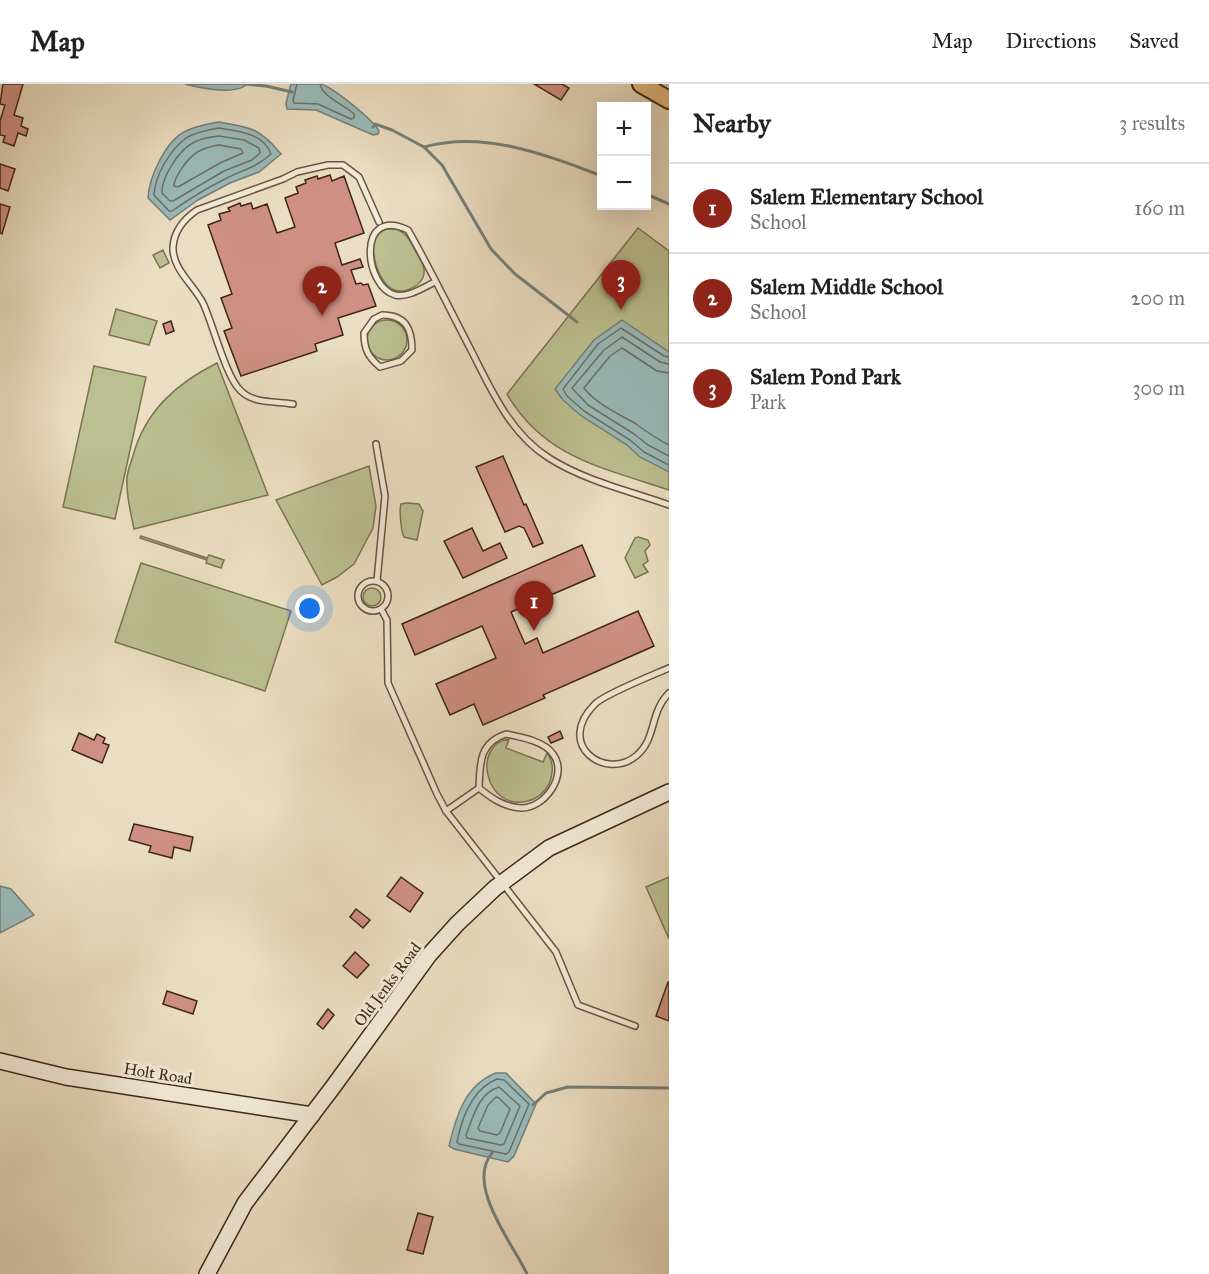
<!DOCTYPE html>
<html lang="en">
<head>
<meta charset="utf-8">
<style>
	body { margin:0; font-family:"IM FELL Great Primer",serif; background:#f2f2f2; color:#222 }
	.controls { position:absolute; right:18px; top:18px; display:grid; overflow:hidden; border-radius:0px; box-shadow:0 6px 24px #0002 }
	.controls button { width:54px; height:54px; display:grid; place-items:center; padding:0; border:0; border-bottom:2px solid #e0e0e0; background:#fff; color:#222; font:30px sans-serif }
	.you { position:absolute; left:310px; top:525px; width:21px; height:21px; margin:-15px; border:4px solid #fff; border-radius:50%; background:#1a73e8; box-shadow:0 0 0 9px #1a73e833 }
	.badge { display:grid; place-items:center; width:39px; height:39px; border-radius:50%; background:#8f2418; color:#fff; font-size:20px; font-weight:700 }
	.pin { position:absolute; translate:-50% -50px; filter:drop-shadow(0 2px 3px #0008) }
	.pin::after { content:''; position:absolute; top:32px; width:21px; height:18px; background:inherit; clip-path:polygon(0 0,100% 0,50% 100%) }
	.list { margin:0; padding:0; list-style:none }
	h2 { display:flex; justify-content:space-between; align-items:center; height:78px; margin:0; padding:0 24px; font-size:26px }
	h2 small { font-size:20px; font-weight:400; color:#767676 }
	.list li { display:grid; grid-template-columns:39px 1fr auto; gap:18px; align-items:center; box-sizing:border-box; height:90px; padding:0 24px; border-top:2px solid #e0e0e0 }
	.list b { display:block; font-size:22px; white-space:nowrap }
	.list p { margin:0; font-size:20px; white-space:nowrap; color:#767676 }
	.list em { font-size:20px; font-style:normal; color:#767676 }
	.map { position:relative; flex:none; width:669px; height:1190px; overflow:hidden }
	header { display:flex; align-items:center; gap:36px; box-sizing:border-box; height:84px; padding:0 30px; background:#fff; border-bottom:2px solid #e0e0e0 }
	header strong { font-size:28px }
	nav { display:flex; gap:33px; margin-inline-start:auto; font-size:21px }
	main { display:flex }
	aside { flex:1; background:#fff }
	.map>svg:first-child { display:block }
	.green { fill:#bbc090; stroke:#7c7354; stroke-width:1.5 }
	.water { fill:#9abbba; stroke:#757f79; stroke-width:1.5 }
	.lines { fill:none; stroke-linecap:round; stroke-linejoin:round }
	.shore { stroke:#6c7069; stroke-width:1.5 }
	.stream { stroke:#757f79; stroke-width:3 }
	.building { fill:#cf9083; stroke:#3d2618; stroke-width:1.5 }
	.lane-casing { stroke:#685442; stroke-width:8 }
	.secondary-casing { stroke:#3d2618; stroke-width:18 }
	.primary-casing { stroke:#3d2618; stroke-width:20 }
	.lane { stroke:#f2ead7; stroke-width:5 }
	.secondary { stroke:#f2ead7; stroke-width:15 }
	.primary { stroke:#e6bf81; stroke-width:16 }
	.labels { text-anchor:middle; stroke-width:6; stroke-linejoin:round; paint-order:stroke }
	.street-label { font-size:16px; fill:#3d2618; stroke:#f2ead7 }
</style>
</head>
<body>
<header>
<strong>Map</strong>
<nav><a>Map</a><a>Directions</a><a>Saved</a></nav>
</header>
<main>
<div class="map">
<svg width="669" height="1190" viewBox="0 0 669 1190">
	<rect width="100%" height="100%" fill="#ebdec2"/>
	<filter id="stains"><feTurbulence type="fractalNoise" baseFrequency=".00333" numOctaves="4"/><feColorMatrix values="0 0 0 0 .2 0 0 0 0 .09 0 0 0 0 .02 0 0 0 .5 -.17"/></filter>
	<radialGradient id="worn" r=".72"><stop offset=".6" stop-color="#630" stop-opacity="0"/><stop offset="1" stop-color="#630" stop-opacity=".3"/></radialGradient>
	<!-- green -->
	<g class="green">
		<path d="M638,144L669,167V406C604,384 544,374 507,310Z"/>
		<path d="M386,145C404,143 409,154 416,168C419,173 423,179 424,185C425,192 422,197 417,201C395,216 383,202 376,181C374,172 371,163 375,154C377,150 382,147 386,145Z"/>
		<polygon points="163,166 169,179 160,184 153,171"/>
		<polygon points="116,225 157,237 149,261 109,251"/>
		<circle cx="387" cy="256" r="20"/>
		<path d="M217,279L268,411L134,445C131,429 126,412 127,395C127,387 131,379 133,372C145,327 177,299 217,279Z"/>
		<polygon points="94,282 146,293 115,435 63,423"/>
		<polygon points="369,382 376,422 373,444 354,480 337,493 322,501 276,416"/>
		<path d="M407,419L419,420L423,427L417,456L404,453C401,448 399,425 401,420Z"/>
		<polygon points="141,452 207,474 209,471 224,476 221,484 206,479 207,476 140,454"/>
		<polygon points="638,453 648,456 650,461 645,467 648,477 643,481 648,488 635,494 625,474 635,454"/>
		<polygon points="141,479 291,527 265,607 115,558"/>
		<circle cx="372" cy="513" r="9"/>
		<path d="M509,655L506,664L543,678L547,669C554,678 553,690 549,700C545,708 537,715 528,717C484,728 472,659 509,655Z"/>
		<polygon points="669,793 669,855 646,803"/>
	</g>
	<!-- water -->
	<g class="water">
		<path d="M185,0H246V1C234,11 200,4 185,0Z"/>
		<path d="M291,0C300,0 311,0 320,0C332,2 373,36 379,47L378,50L373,51L316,26L287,25L286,19Z"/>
		<path d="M219,38C250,43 260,44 281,70L259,88L230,99L198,116L170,136L148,114C149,93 166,56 186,47C196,42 208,40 219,38Z"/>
		<polygon points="622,236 669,268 669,388 640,373 627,361 580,331 563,316 555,305 594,256"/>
		<polygon points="0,802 11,805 34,831 0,849"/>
		<path d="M496,989H506L536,1020L514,1072L508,1078L454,1065L449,1062C456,1032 465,1001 496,989Z"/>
	</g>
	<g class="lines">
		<!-- shore -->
		<g class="shore">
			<path d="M297,0L293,16L294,19L318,20L351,35L354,34V30C345,21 322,13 320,0"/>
			<path d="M218,44C237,47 264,49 271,70C256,84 242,86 225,95C207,104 189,115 172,127H169L154,111C155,91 170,66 186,54C195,48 208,46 218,44Z"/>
			<path d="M219,52L244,56L259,64L260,69L252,76L224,87L173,117H170L162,109C161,94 178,68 191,60C198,55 210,53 219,52Z"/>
			<path d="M219,61L241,65L243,69L220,79L178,103L174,102C174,95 178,91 182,84C192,69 201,64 219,61Z"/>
			<polyline points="669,273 664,272 621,244 598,260 563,305 567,312 584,327 630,356 644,368 669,381"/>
			<polyline points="669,280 660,278 622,253 604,266 572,304 588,321 634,350 648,361 669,372"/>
			<path d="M669,289L657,287L622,264L610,272L584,304C596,320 619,330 636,340C647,348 657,355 669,361"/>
			<path d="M497,995L504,996L529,1020L509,1068L506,1070L459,1060L457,1058C462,1033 472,1005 497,995Z"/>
			<path d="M499,1003L520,1022L504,1060L501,1061L467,1054L466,1051C474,1031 478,1010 499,1003Z"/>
			<polygon points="496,1013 499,1014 510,1025 500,1049 497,1051 480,1047 478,1044 488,1021"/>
		</g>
		<!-- stream -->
		<g class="stream">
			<polyline points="244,0 266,2 292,8"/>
			<polyline points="373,43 375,40 392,46 424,63 442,81 491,165 515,190 577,238"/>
			<path d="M424,63C484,46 546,71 602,92"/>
			<polyline points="646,110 669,120"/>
			<polyline points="533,1021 546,1009 568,1003 669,1004"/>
			<path d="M492,1069C465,1101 513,1160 527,1190"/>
		</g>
	</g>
	<!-- building -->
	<g class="building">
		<polygon points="3,0 23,0 14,31 23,34 21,42 28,45 26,52 18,49 14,62 3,58 5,52 0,51 0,37 5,21 0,20"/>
		<polygon points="534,0 562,0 569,4 561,16"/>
		<polygon points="0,80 15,85 8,107 0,104"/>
		<polygon points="330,91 332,97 344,92 364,149 335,159 342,181 360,175 363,183 351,186 356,200 361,199 363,201 368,200 376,222 338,234 343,251 315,260 317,267 241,292 224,247 232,244 221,214 232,210 208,141 221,136 219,130 230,127 228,124 240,119 241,122 251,119 253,125 267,120 277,149 295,143 285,114 298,109 296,103 306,99 305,96 317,92 318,95"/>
		<polygon points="0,120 10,123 2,150 0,149"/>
		<polygon points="171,237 174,247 166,250 163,240"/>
		<polygon points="503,372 524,421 526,420 543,459 533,463 524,444 519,442 505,448 476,383"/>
		<polygon points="472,444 483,467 500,459 507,474 463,494 444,457"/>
		<polygon points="582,461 595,492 511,528 525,560 537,554 543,569 638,527 654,562 543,611 545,614 483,641 474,620 450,631 436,600 496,574 482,542 415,571 402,540"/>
		<polygon points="560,647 563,654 551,659 548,653"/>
		<polygon points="79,649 94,656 97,650 105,654 103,659 109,661 102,679 72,666"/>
		<polygon points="134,740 193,753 190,767 174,763 172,774 149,768 151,762 129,756"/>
		<polygon points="401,793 423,809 410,828 387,812"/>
		<polygon points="356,825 370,836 363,844 350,833"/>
		<polygon points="355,868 369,881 357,894 343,882"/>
		<polygon points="668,898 669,898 669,937 656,932"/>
		<polygon points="167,907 197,917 193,930 163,920"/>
		<polygon points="328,925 334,931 323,945 317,940"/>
		<polygon points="418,1129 433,1133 423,1170 407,1166"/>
	</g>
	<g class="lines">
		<!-- lane casing -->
		<g class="lane-casing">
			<g id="lane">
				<path d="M435,198C424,203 408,214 395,211C364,203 356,121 408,146C431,186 451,228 472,268C492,308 511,350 549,374C585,397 630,407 669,421"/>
				<path d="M382,231C406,231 412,245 412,266L401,277L380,283C368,273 364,265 364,249L374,235Z"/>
				<path d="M293,320C276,317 254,320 241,307C226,294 213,240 203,219C194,201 172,185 173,163C174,147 184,135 197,126L283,95L297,88L328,81H343L359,93L379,138"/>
				<polyline points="376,360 385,412 377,497"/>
				<circle cx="373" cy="512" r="15"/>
				<polyline points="381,525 387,536 388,599 437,710 446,727 556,868 578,921 635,942"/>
				<path d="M669,584C653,591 605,610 595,620C554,661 606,697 636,672C657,655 649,629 669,609"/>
				<path d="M506,650C521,653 544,657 553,670C569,691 544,725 521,724C504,723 491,714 479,704C480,679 479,659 506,650Z"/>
				<polyline points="446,727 479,704"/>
			</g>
		</g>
		<!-- secondary casing -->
		<g class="secondary-casing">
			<g id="secondary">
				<polyline points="0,977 66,993 312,1031"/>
				<polyline points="207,1190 245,1119 333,1003 429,871 457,840 495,804 549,764 669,708"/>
			</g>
		</g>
		<!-- primary casing -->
		<g class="primary-casing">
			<polyline id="primary" points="641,0 669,16"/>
		</g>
		<!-- lane -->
		<use href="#lane" class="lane"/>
		<!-- secondary -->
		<use href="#secondary" class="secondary"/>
		<!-- primary -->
		<use href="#primary" class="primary"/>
	</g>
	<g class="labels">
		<!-- street labels -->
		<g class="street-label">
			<text transform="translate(387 900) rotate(-53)" y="6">Old Jenks Road</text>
			<text transform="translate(158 989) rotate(9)" y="6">Holt Road</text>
		</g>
	</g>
	<rect width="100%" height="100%" filter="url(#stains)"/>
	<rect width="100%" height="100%" fill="url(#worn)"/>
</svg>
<div class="controls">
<button>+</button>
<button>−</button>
</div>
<div class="you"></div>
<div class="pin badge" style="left:534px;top:547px">1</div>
<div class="pin badge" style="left:322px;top:232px">2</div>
<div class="pin badge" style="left:621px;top:226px">3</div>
</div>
<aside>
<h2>Nearby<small>3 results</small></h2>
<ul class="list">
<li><span class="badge">1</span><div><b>Salem Elementary School</b><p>School</p></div><em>160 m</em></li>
<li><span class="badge">2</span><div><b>Salem Middle School</b><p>School</p></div><em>200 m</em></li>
<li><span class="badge">3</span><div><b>Salem Pond Park</b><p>Park</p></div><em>300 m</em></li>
</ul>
</aside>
</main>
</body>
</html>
